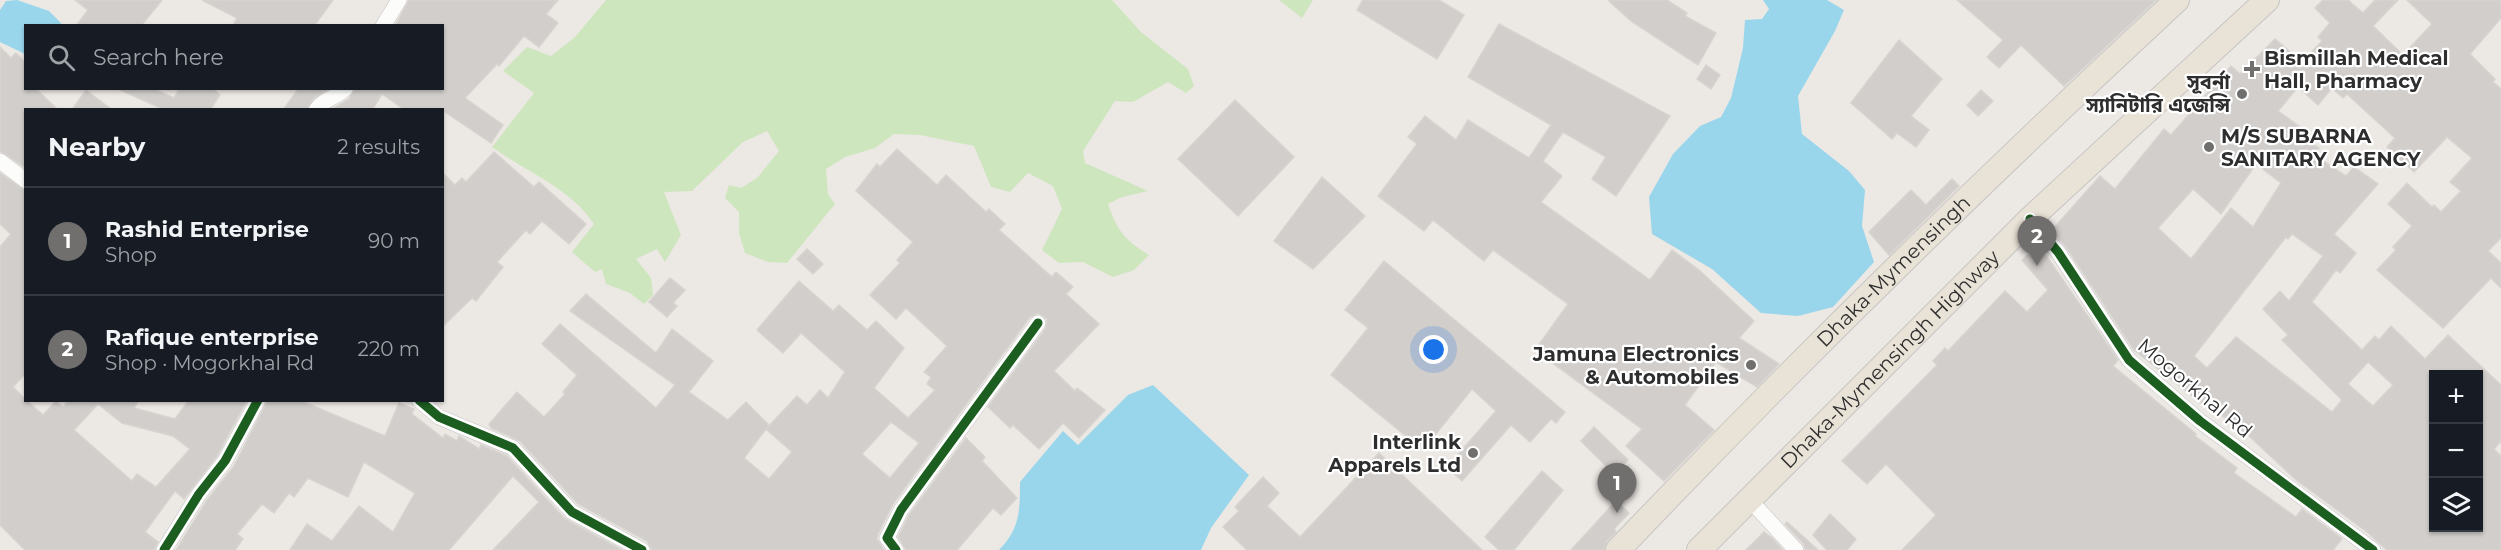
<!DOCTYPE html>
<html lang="en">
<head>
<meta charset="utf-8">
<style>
	body { margin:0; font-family:Montserrat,"Noto Sans Bengali",sans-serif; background:#242831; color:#f1f3f6 }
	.controls { position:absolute; right:18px; bottom:18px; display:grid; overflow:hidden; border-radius:0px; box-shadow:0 2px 4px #0004 }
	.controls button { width:54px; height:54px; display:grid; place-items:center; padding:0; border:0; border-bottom:2px solid #363941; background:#171b24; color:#f1f3f6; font:30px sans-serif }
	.you { position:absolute; left:1434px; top:350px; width:21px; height:21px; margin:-15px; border:4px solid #fff; border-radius:50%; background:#1a73e8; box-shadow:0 0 0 9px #1a73e833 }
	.badge { display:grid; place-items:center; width:39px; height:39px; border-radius:50%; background:#706f6e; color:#fff; font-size:20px; font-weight:700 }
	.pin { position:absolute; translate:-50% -50px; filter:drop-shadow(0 2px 3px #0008) }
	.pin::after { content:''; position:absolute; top:32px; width:21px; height:18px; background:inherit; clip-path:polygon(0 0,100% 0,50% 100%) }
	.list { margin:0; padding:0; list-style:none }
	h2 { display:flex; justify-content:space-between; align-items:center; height:78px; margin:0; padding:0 24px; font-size:26px }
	h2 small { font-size:20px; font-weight:400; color:#9ea1a6 }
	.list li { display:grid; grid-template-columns:39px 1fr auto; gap:18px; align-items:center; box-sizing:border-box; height:108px; padding:0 24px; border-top:2px solid #363941 }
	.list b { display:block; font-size:22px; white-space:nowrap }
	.list p { margin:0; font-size:20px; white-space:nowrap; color:#9ea1a6 }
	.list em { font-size:20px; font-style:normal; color:#9ea1a6 }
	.icon { flex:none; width:33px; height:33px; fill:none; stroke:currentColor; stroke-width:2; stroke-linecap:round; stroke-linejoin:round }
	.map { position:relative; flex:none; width:2501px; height:550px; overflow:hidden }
	.search { position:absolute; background:#171b24; box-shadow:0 2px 4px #0004; left:24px; top:24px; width:420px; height:66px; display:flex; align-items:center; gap:15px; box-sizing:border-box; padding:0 21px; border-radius:0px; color:#9ea1a6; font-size:22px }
	.panel { position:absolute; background:#171b24; box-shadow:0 2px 4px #0004; left:24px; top:108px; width:420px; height:294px; border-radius:0px }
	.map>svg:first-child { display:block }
	.green { fill:#cee6be }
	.water { fill:#99d6ec }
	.building { fill:#d1cecb; stroke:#d7d4d0; stroke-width:1.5; fill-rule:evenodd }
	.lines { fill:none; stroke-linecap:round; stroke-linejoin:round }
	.minor-casing { stroke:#c5c4c5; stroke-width:16 }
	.trunk-casing { stroke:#c6c5c4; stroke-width:26 }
	.minor { stroke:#fcfcfb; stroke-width:15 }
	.trunk { stroke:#e9e2d6; stroke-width:24 }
	.cycleway-casing { stroke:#fff; stroke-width:13 }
	.cycleway { stroke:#1b5e20; stroke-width:9 }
	.poi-dot { fill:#706f6e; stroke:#fff; stroke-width:2 }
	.labels { text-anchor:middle; stroke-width:4.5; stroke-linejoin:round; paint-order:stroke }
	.poi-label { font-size:20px; font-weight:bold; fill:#2e2e2e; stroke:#fff; text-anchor:end }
	.street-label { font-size:20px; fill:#2e2e2e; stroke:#fff }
</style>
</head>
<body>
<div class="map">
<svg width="2501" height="550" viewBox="0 0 2501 550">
	<rect width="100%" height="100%" fill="#ece8e4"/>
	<!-- green -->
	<g class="green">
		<path d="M606,0H1112L1141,32L1188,69L1194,86L1186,93L1168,82L1133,102L1115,101L1083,151L1085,163L1148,191L1122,197L1108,204C1117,231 1125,240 1149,255L1134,270L1113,277L1083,262L1059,263L1042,250L1062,209L1053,186L1028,173L1010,192L991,187L974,146L920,135L894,134L875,148L845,157L826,169L828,194L835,204L787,263L768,262L745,253L739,233V212L725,198L729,185L741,188L757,178L779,151L767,131L743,142L692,191L664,192L681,235L665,262L657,249L636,259L651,278L653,295L644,304L630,293L606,284L602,269L595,272L572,252L594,224C572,189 525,171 492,147L534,93L503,71L527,47L551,56L575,37Z"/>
		<polygon points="1279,0 1313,0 1302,18"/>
	</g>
	<!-- water -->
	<g class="water">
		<polygon points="17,0 49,11 61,23 60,25 26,26 25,54 0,42 0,10 6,1"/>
		<polygon points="1763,0 1827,0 1844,10 1835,31 1798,96 1802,134 1849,171 1865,190 1862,226 1874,262 1833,307 1798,316 1761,313 1712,269 1652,234 1649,197 1673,154 1700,126 1721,117 1731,98 1743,48 1745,20 1762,19 1769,9"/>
		<path d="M1153,385L1249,475L1211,528L1201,550H999C1020,529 1020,510 1020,482L1063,431L1078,445L1128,395Z"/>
	</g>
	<!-- building -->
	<g class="building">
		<polygon points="75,0 162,0 141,26 76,26 88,10"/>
		<polygon points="202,0 333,0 314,26 233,26 237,18"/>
		<polygon points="409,0 558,0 546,14 558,23 539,47 524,36 499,66 497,64 465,98 503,125 491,143 442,110 405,110 382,94 372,110 331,110 349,99 355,88 442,88 442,26 395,26"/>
		<polygon points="1363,0 1439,0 1464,15 1437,59 1357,10"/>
		<polygon points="1608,0 1667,0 1687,13 1685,16 1716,33 1698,65 1631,21"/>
		<polygon points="1957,0 2156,0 2064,86 2021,45 1999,68 1987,57 2003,40"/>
		<path d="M2323,0H2348L2363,13L2375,0H2398L2373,26L2403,55L2432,24L2407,0H2501V18L2470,54L2495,79L2493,82L2501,89V238L2488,251L2501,263V288L2491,278L2443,328L2377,270L2396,250L2393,247L2412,226L2388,204L2407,183L2432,207L2434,205L2441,212L2461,191L2450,182L2472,158L2447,137L2414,172L2387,147L2395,138L2347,94L2343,98L2332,88L2318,105L2298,87L2278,111L2310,134L2306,140L2319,148L2314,155L2346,176L2354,167L2378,184L2334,234L2356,253L2340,273L2336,270L2312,302L2362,350L2375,336L2379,340L2391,326L2425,359L2448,335L2501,385V441L2494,449L2501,456V550H2387L2367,532L2295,479L2247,434L2221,415L2219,417L2134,350L2066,247L2052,230L2100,176L2115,189L2164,129L2171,135L2231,66L2240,74L2275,39L2302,62L2322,41L2318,37L2330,23L2315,8ZM2256,164L2281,183L2253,227L2231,208L2191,259L2158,228L2193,189L2221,214ZM2292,234L2323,256L2289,301L2280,291L2263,309L2288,335L2282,340L2342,400L2332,412L2236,337L2207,368L2194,356L2286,237L2288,239ZM2368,362L2393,385L2373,406L2348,384ZM2478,372V528H2433V375Z"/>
		<polygon points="1499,24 1670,116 1616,196 1592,179 1606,157 1563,132 1543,161 1562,176 1541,202 1650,280 1672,250 1699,270 1754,321 1739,338 1779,364 1757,387 1716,362 1685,405 1714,430 1664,481 1626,446 1642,429 1535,350 1568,304 1493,250 1484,261 1433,220 1424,231 1378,196 1417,144 1408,137 1425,116 1456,140 1468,120 1529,158 1551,125 1468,77"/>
		<polygon points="1899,40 1942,79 1911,116 1929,130 1916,147 1897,133 1892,139 1851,103"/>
		<polygon points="0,47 11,58 16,53 26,63 26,88 35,88 58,110 26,110 26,168 0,151"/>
		<polygon points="1706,65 1720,75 1711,89 1697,79"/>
		<polygon points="116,88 152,88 174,98 180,88 212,88 220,95 210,110 165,110"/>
		<polygon points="299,88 329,88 313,99 306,110 283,110"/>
		<polygon points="86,90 112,110 72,110"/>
		<polygon points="1981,90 1993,101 1978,116 1967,105"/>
		<polygon points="1235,100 1294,157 1238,216 1178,159"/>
		<path d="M897,149L937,185L946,175L986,212L989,209L1005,224L999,230L1052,277L1056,272L1073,287L1066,294L1099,324L1054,371L1075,391L1077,388L1105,410L1079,438L1063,423L1039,449L1013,425L1010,428L988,407L1046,328L1047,319L1038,313L1030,317L893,504L878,534L877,539L884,550H652L647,541L578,504L520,441L491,428L489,424L517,392L544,417L565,394L563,392L577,375L542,344L560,324L656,408L675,385L570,311L586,294L656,353L672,329L713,361L689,392L728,420L746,402L769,425L744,458L769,479L792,452L766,429L797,396L807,405L820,390L828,398L845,372L801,333L783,353L757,330L799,281L833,311L839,305L867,330L876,321L904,348L874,388L908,418L935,390L927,384L931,377L924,372L947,346L906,308L896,319L870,295L900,263L897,260L913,242L856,191L877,164L880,167ZM891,422L919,443L890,478L862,454Z"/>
		<polygon points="494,152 534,187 539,182 586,224 569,244 542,221 530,234 526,230 497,262 503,267 476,301 472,298 442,327 442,172 455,185 462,178 466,182"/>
		<path d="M0,173L26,191V373L13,387L26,400L43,415L56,401L63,407L69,400H139L134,408L175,419L189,400H247L217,456L184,499L175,491L145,532L158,542L154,550H25L0,525V247L11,234L0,224ZM98,404L122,423L173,436L190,449L156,487L137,474L132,481L74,430Z"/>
		<polygon points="1322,177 1365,216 1313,269 1274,241"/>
		<polygon points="1952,179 1959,186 1889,255 1869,232 1911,190 1926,205"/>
		<polygon points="2039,245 2118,360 2113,366 2196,434 2195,436 2237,468 2234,473 2296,517 2302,509 2342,539 2333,550 1902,550 1936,515 1886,464 1867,484 1842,461 1937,365 1933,361 1945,348 1948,351 2005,291 2027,312 2048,290 2022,260"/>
		<polygon points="807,249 823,264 813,274 797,259"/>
		<polygon points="1384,261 1565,412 1556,423 1551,419 1530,442 1511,425 1462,481 1447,467 1496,411 1472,389 1423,450 1331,375 1368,328 1345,310"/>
		<polygon points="670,278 685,290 673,303 677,306 667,317 649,302"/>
		<polygon points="268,400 299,400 385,436 399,403 414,409 412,414 443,438 445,434 457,441 459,436 479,449 481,445 507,456 565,519 622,550 493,550 539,502 513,476 449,550 290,550 307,524 332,541 359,506 393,532 415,493 364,462 348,497 308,478 294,497 289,493 274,513 262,504 237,534 243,539 235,550 176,550 207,500 234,466"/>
		<polygon points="1594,427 1628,460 1614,474 1581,441"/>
		<polygon points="966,438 985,457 982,461 1017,498 1001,515 993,508 957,550 906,550 898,537 909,515"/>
		<polygon points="1379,453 1482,550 1247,550 1223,527 1239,511 1235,507 1263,477 1279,493 1267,506 1300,537"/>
		<polygon points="1542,471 1563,490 1514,550 1499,550 1485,537"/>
		<polygon points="1616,501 1629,513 1614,529 1616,532 1607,541 1604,550 1571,550"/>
		<polygon points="1830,514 1856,539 1847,550 1827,550 1813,535"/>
		<polygon points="1787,522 1818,550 1806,550 1803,543 1785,524"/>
		<polygon points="1764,532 1772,538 1783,550 1746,550"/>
	</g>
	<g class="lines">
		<!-- minor casing -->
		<g class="minor-casing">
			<g id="minor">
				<polyline points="383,26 399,0"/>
				<path d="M316,110C323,99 337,98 346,88"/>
				<polyline points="0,161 26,181"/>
				<polyline points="2030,219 2058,252 2129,360 2200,421 2373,550"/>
				<polyline points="419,400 439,417 513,448 572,512 642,550"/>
				<polyline points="1748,498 1796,550"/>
				<polyline points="164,550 199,494 225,461 258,400"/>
				<polyline points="896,550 887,538 901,510 1038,323"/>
			</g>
		</g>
		<!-- trunk casing -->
		<g class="trunk-casing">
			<g id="trunk">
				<path id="s1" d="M1618,550C1798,361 1985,178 2177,0"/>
				<path id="s2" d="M1699,550L2030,219L2267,0"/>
			</g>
		</g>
		<!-- minor -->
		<use href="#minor" class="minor"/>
		<!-- trunk -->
		<use href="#trunk" class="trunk"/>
		<!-- cycleway casing -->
		<g class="cycleway-casing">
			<g id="cycleway">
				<polyline points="2030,219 2058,252 2129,360 2200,421 2373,550"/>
				<polyline points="419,400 439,417 513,448 572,512 642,550"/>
				<polyline points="164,550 199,494 225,461 258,400"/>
				<polyline points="896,550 887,538 901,510 1038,323"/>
			</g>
		</g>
		<!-- cycleway -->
		<use href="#cycleway" class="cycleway"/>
	</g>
	<!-- markers -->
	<g class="poi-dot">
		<path d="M2249 60h6v6h6v6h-6v6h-6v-6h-6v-6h6z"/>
		<circle cx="2242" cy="94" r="6"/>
		<circle cx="2209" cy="147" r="6"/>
		<circle cx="1751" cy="365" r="6"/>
		<circle cx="1473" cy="453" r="6"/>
	</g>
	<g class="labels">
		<!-- poi labels -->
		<g class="poi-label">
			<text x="2264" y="65" text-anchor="start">Bismillah Medical<tspan x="2264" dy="23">Hall, Pharmacy</tspan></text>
			<text x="2230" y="89">সূবর্না<tspan x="2230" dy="23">স্যানিটারি এজেন্সি</tspan></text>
			<text x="2221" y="143" text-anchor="start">M/S SUBARNA<tspan x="2221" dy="23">SANITARY AGENCY</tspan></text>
			<text x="1739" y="361">Jamuna Electronics<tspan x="1739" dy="23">&amp; Automobiles</tspan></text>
			<text x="1461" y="449">Interlink<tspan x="1461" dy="23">Apparels Ltd</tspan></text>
		</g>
		<!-- street labels -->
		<g class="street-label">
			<text dy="7" stroke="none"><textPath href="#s1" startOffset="392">Dhaka-Mymensingh</textPath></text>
			<text dy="7" stroke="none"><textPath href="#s2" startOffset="270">Dhaka-Mymensingh Highway</textPath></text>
			<text transform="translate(2195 388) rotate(40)" y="7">Mogorkhal Rd</text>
		</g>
	</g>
</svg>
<div class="controls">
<button>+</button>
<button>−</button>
<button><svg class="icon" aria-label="layers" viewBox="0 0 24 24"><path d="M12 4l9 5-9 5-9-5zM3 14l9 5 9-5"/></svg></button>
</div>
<div class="you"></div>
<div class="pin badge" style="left:1617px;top:513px">1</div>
<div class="pin badge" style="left:2037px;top:266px">2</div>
<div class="search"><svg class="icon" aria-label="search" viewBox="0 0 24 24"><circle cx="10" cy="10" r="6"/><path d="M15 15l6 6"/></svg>Search here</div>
<section class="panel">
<h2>Nearby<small>2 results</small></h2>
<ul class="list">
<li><span class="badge">1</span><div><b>Rashid Enterprise</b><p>Shop</p></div><em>90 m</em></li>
<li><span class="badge">2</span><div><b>Rafique enterprise</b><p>Shop · Mogorkhal Rd</p></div><em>220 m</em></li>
</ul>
</section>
</div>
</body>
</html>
